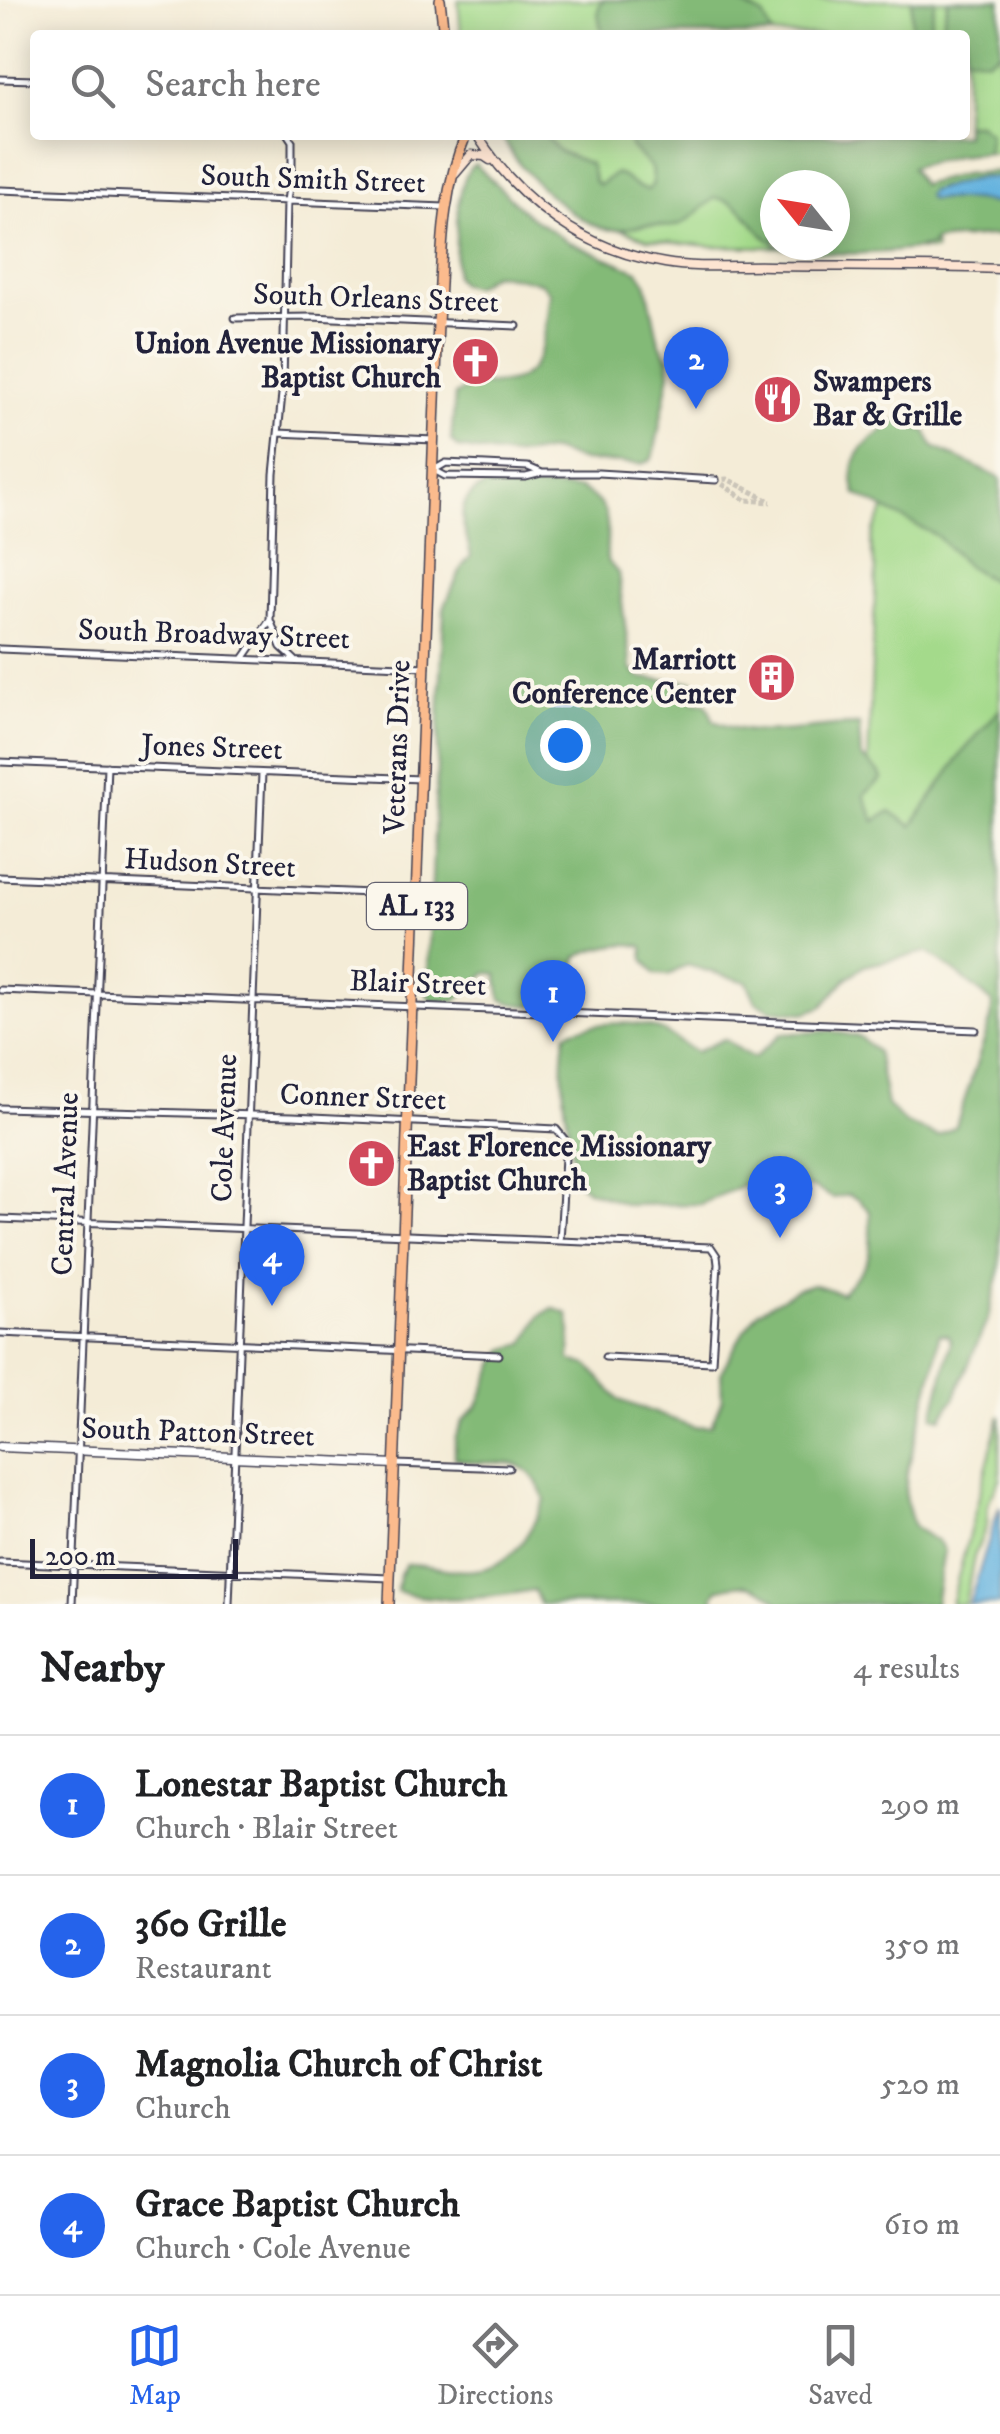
<!DOCTYPE html>
<meta charset="utf-8">
<style>
:root{--surface:#fff;--page:#f2f2f2;--text:#202124;--muted:#757577;--line:#e0e0e0;--accent:#2563eb}
body{margin:0;font-family:"IM FELL DW Pica",serif;background:var(--page);color:var(--text)}
.compass{position:absolute;left:760px;top:170px;width:90px;height:90px;border-radius:50%;background:var(--surface);box-shadow:0 5px 25px #0003;rotate:300deg}
.scale{position:absolute;left:30px;bottom:25px;width:208px;box-sizing:border-box;padding-left:10px;border:5px solid #22223b;border-top:0;font-size:28px;line-height:35px;white-space:nowrap;color:#22223b;-webkit-text-stroke:8px #fbf7ec;paint-order:stroke}
.you{position:absolute;left:565px;top:745px;width:35px;height:35px;margin:-25px;border:8px solid #fff;border-radius:50%;background:#1a73e8;box-shadow:0 0 0 15px #1a73e833}
.badge{display:grid;place-items:center;width:65px;height:65px;border-radius:50%;background:var(--accent);color:#fff;font-size:32px;font-weight:700}
.pin{position:absolute;translate:-50% -82px;filter:drop-shadow(0 2px 5px #0008)}
.pin::after{content:'';position:absolute;top:52px;width:35px;height:30px;background:inherit;clip-path:polygon(0 0,100% 0,50% 100%)}
.list{margin:0;padding:0;list-style:none}
h2{display:flex;justify-content:space-between;align-items:center;height:130px;margin:0;padding:0 40px;font-size:42px}
h2 small{font-size:32px;font-weight:400;color:var(--muted)}
.list li{display:grid;grid-template-columns:65px 1fr auto;gap:30px;align-items:center;box-sizing:border-box;height:140px;padding:0 40px;border-top:2px solid var(--line)}
.list b{display:block;font-size:38px;white-space:nowrap}
.list p{margin:0;font-size:32px;white-space:nowrap;color:var(--muted)}
.list em{font-size:32px;font-style:normal;color:var(--muted)}
.icon{flex:none;width:55px;height:55px;fill:none;stroke:currentColor;stroke-width:2;stroke-linecap:round;stroke-linejoin:round}
.map{position:relative;flex:none;width:1000px;height:1604px;overflow:hidden}
.search{position:absolute;background:var(--surface);box-shadow:0 5px 25px #0003;left:30px;right:30px;top:30px;height:110px;display:flex;align-items:center;gap:25px;box-sizing:border-box;padding:0 35px;border-radius:10px;color:var(--muted);font-size:38px}
.sheet{height:690px;background:var(--surface)}
nav{display:flex;justify-content:space-around;align-items:center;box-sizing:border-box;height:140px;border-top:2px solid var(--line);background:var(--surface);font-size:28px;color:var(--muted)}
nav a{display:grid;justify-items:center;gap:5px}
nav .on{color:var(--accent)}
.map>svg:first-child{display:block}
</style>
<div class="map">
<svg width="1000" height="1604" viewBox="0 0 1000 1604">
<rect width="100%" height="100%" fill="#fbf7ec"/>
<filter id="ink" filterUnits="userSpaceOnUse"><feTurbulence type="fractalNoise" baseFrequency=".01" numOctaves="2"/><feDisplacementMap in="SourceGraphic" scale="20" xChannelSelector="R" yChannelSelector="G"/><feConvolveMatrix kernelMatrix="1 2 1 2 8 2 1 2 1" color-interpolation-filters="sRGB"/></filter>
<filter id="wash" filterUnits="userSpaceOnUse"><feTurbulence type="fractalNoise" baseFrequency=".0048" numOctaves="4" result="noise"/><feDisplacementMap in="SourceGraphic" scale="40" xChannelSelector="R" yChannelSelector="G"/><feGaussianBlur stdDeviation="2.25" result="paint"/><feColorMatrix in="noise" values="0 0 0 0 0 0 0 0 0 0 0 0 0 0 0 0 0 1.4 0 .05"/><feComposite in="paint" operator="in"/></filter>
<g filter="url(#wash)">
<rect width="100%" height="100%" fill="#f4ecd7"/>
<path fill="#a4da8b" stroke="#637e63" stroke-width="2.5" fill-rule="evenodd" d="M458 0H1000V153L955 155 911 166 931 224 935 250 708 246 647 239 615 227 502 135H965V35H461ZM775 185H835V245H775Z
M885 509 938 536 966 565 1000 585V731L916 835 832 821 867 786 876 570C868 540 869 538 885 509Z
M1000 1415V1479L988 1503 987 1525 974 1557 965 1604H951Z"/>
<path fill="#83ba77" stroke="#526e59" stroke-width="2.5" d="M603 0H732L763 15 772 35H603C600 24 594 9 603 0Z
M912 0H935L928 35H911Z
M948 0H1000V51L988 60 965 56V35H940Z
M965 124H979L990 133 987 153 955 156 911 167 921 185 963 174 1000 171V177L979 178 930 191V199L976 200 1000 204V235L934 241 931 246C886 255 821 257 777 245H835V185H775V244C750 230 747 201 715 198 703 206 692 220 678 225 668 229 658 224 648 225 632 226 618 233 602 228 568 217 515 168 502 135H544L559 151 590 164 595 182 599 185 616 173C630 178 628 186 648 190L653 184 651 168 631 147 627 135H965Z
M475 164 528 215 569 242 638 271 646 282 659 342 669 359 670 373 654 454 650 461 641 464 583 461 552 451 510 456 458 448 451 441 455 395C477 380 486 387 509 382 547 375 545 324 550 293L542 283C535 281 498 273 494 274 486 277 481 283 473 287L461 284 455 277C456 252 454 175 475 164Z
M896 421 926 431 934 447 1000 478V586L966 565 937 536 856 494C844 454 867 443 896 421Z
M487 485 580 489C617 508 605 527 607 560L618 573 631 669 640 678 693 682 692 702 706 703 714 721C760 743 810 724 859 725L861 757 879 772 882 779 864 795 875 821 890 811 912 826 962 753 1000 709V1268L988 1318 954 1399 941 1418 933 1416 951 1342 948 1335 939 1334 935 1364 907 1472 905 1497 914 1527 938 1542 944 1551 935 1604H781C761 1585 745 1580 718 1589L713 1597 717 1604H540L534 1590C490 1598 436 1604 397 1591L399 1576 406 1564C421 1563 432 1567 446 1569 503 1579 525 1547 545 1499 523 1443 496 1473 455 1458V1439L463 1421 478 1406 495 1364 504 1350 525 1343 540 1316 553 1308 568 1314 571 1332 570 1360 588 1365 619 1400 694 1427 711 1426 722 1399 721 1372 744 1331 759 1311 797 1289 813 1284 841 1293C875 1258 870 1259 870 1212L858 1199 848 1195 833 1198 814 1188 778 1182 747 1183 701 1204 627 1205 587 1190 575 1180C571 1131 556 1082 566 1033 591 1022 636 1019 662 1031 674 1037 684 1046 696 1052L724 1039C736 1045 741 1053 754 1058L781 1034 830 1031 860 1037 877 1052 887 1105 905 1123 938 1136 956 1126 991 1019 992 1002C971 985 949 965 926 952L864 966 847 978 822 1007 804 1013 772 1010 756 1002 747 982 687 965 669 975 655 974 644 959 643 947C627 940 592 948 577 957 575 969 574 988 565 996 551 1008 517 1008 501 999L497 974 487 973 455 1002 432 1001 427 994 444 608 462 567 471 556C465 524 449 502 487 485Z"/>
<path fill="#65b3df" stroke="#446a8d" stroke-width="2.5" d="M1000 177V204L976 200 929 199 927 195 930 191 979 178Z
M1000 1506V1604H969L998 1511Z"/>
</g>
<g filter="url(#ink)">
<g fill="none" stroke-linecap="round" stroke-linejoin="round">
<path stroke="#cac4b8" stroke-width="5" stroke-dasharray="5 2.5" stroke-linecap="butt" d="M716 480 746 500 771 502
M716 480 727 479 768 500"/>
<defs>
<path id="minor" d="M0 79 35 80
M0 190 445 207
M235 318 311 317 517 326
M278 433 434 440
M434 470 445 476 526 477 542 473H598L716 480
M434 470 446 463 528 467 542 473
M270 620 281 647 295 660
M0 649 426 667
M243 659 270 620 274 474 283 384 287 201 292 166V141L288 135
M0 762 421 779
M0 877 417 895
M0 990 976 1030
M0 1108 293 1116 556 1129 566 1141 560 1241
M0 1219 711 1247 717 1256 718 1264 712 1362 605 1357
M0 1333 499 1355
M395 1464 509 1468
M0 1562 390 1578
M72 1604 107 766
M229 1604 262 773"/>
<path id="tertiary" d="M0 1447 395 1464"/>
<path id="secondary" d="M477 135C520 203 584 250 665 263 700 269 737 265 772 266 848 267 924 266 1000 269
M455 174 471 155 484 156 490 160"/>
<path id="primary" d="M440 0 444 35
M389 1604 438 323C442 258 440 195 466 135"/>
</defs>
<use href="#minor" stroke="#424052" stroke-width="9"/>
<use href="#tertiary" stroke="#424052" stroke-width="11"/>
<use href="#secondary" stroke="#424052" stroke-width="11"/>
<use href="#primary" stroke="#424052" stroke-width="12"/>
<use href="#minor" stroke="#fff" stroke-width="5"/>
<use href="#tertiary" stroke="#fff" stroke-width="8"/>
<use href="#secondary" stroke="#fde4d1" stroke-width="8"/>
<use href="#primary" stroke="#fbbb8d" stroke-width="9"/>
</g>
</g>
<defs>
<symbol id="church-disc" viewBox="-11 -11 22 22"><circle r="9.5" fill="#d1495b" stroke="#fbf7ec"/><path d="M-1.2-6h2.4v3.5h3.3v2.4h-3.3V6h-2.4V-.1h-3.3v-2.4h3.3Z" fill="#fff"/></symbol>
<symbol id="restaurant-disc" viewBox="-11 -11 22 22"><circle r="9.5" fill="#d1495b" stroke="#fbf7ec"/><path d="M-5-6h1v4h1v-4h1v4h1v-4h1v5L-1.5 .5V6h-2V.5L-5-1ZM5-6V6H3V1.5H1.5Q1.5-4 5-6Z" fill="#fff"/></symbol>
<symbol id="building-disc" viewBox="-11 -11 22 22"><circle r="9.5" fill="#d1495b" stroke="#fbf7ec"/><path d="M-4-6H4V6H1V3H-1V6H-4ZM-2.5-4.3h1.7v1.8h-1.7ZM.8-4.3h1.7v1.8H.8ZM-2.5-1h1.7V.8h-1.7ZM.8-1h1.7V.8H.8Z" fill="#fff"/></symbol>
</defs>
<g fill-rule="evenodd">
<use href="#church-disc" x="448" y="334" width="55" height="55"/>
<use href="#restaurant-disc" x="750" y="372" width="55" height="55"/>
<use href="#building-disc" x="744" y="650" width="55" height="55"/>
<use href="#church-disc" x="344" y="1136" width="55" height="55"/>
</g>
<g text-anchor="middle" dominant-baseline="central" stroke-width="8" stroke-linejoin="round" paint-order="stroke">
<rect fill="#fbf7ec" stroke="#636270" stroke-width="2.5" x="367" y="883" width="100" height="46" rx="8"/>
<g font-size="28" font-weight="bold" fill="#22223b">
<text x="417" y="906">AL 133</text>
</g>
<g font-size="30" fill="#22223b" stroke="#fbf7ec">
<text transform="translate(313 180) rotate(2)">South Smith Street</text>
<text transform="translate(376 299) rotate(2)">South Orleans Street</text>
<text transform="translate(214 635) rotate(2)">South Broadway Street</text>
<text transform="translate(398 747) rotate(-88)">Veterans Drive</text>
<text transform="translate(212 748) rotate(2)">Jones Street</text>
<text transform="translate(210 864) rotate(3)">Hudson Street</text>
<text transform="translate(418 984) rotate(2)">Blair Street</text>
<text transform="translate(363 1098) rotate(2)">Conner Street</text>
<text transform="translate(225 1128) rotate(-88)">Cole Avenue</text>
<text transform="translate(66 1184) rotate(-88)">Central Avenue</text>
<text transform="translate(198 1433) rotate(2)">South Patton Street</text>
</g>
<g font-size="30" font-weight="bold" fill="#22223b" stroke="#fbf7ec" text-anchor="end">
<text x="441" y="344">Union Avenue Missionary<tspan x="441" dy="34">Baptist Church</tspan></text>
<text x="813" y="382" text-anchor="start">Swampers<tspan x="813" dy="34">Bar &amp; Grille</tspan></text>
<text x="736" y="660">Marriott<tspan x="736" dy="34">Conference Center</tspan></text>
<text x="407" y="1147" text-anchor="start">East Florence Missionary<tspan x="407" dy="34">Baptist Church</tspan></text>
</g>
</g>
</svg>
<svg class="compass" viewBox="-18 -18 36 36"><path d="M0-13l5 13h-10z" fill="#e53935"/><path d="M0 13l5-13h-10z" fill="#757577"/></svg>
<div class="scale">200 m</div>
<div class="you"></div>
<div class="pin badge" style="left:553px;top:1042px">1</div>
<div class="pin badge" style="left:696px;top:409px">2</div>
<div class="pin badge" style="left:780px;top:1238px">3</div>
<div class="pin badge" style="left:272px;top:1306px">4</div>
<div class="search"><svg class="icon" aria-label="search" viewBox="0 0 24 24"><circle cx="10" cy="10" r="6"/><path d="M15 15l6 6"/></svg>Search here</div>
</div>
<section class="sheet">
<h2>Nearby<small>4 results</small></h2>
<ul class="list">
<li><span class="badge">1</span><div><b>Lonestar Baptist Church</b><p>Church · Blair Street</p></div><em>290 m</em></li>
<li><span class="badge">2</span><div><b>360 Grille</b><p>Restaurant</p></div><em>350 m</em></li>
<li><span class="badge">3</span><div><b>Magnolia Church of Christ</b><p>Church</p></div><em>520 m</em></li>
<li><span class="badge">4</span><div><b>Grace Baptist Church</b><p>Church · Cole Avenue</p></div><em>610 m</em></li>
</ul>
</section>
<nav>
<a class="on"><svg class="icon" aria-label="map" viewBox="0 0 24 24"><path d="M3 6l6-2 6 2 6-2v14l-6 2-6-2-6 2zM9 4v14M15 6v14"/></svg>Map</a>
<a><svg class="icon" aria-label="directions" viewBox="0 0 24 24"><path d="M12 3l9 9-9 9-9-9zM9 14v-3h6M13 9l2 2-2 2"/></svg>Directions</a>
<a><svg class="icon" aria-label="saved" viewBox="0 0 24 24"><path d="M7 4h10v16l-5-4-5 4z"/></svg>Saved</a>
</nav>
